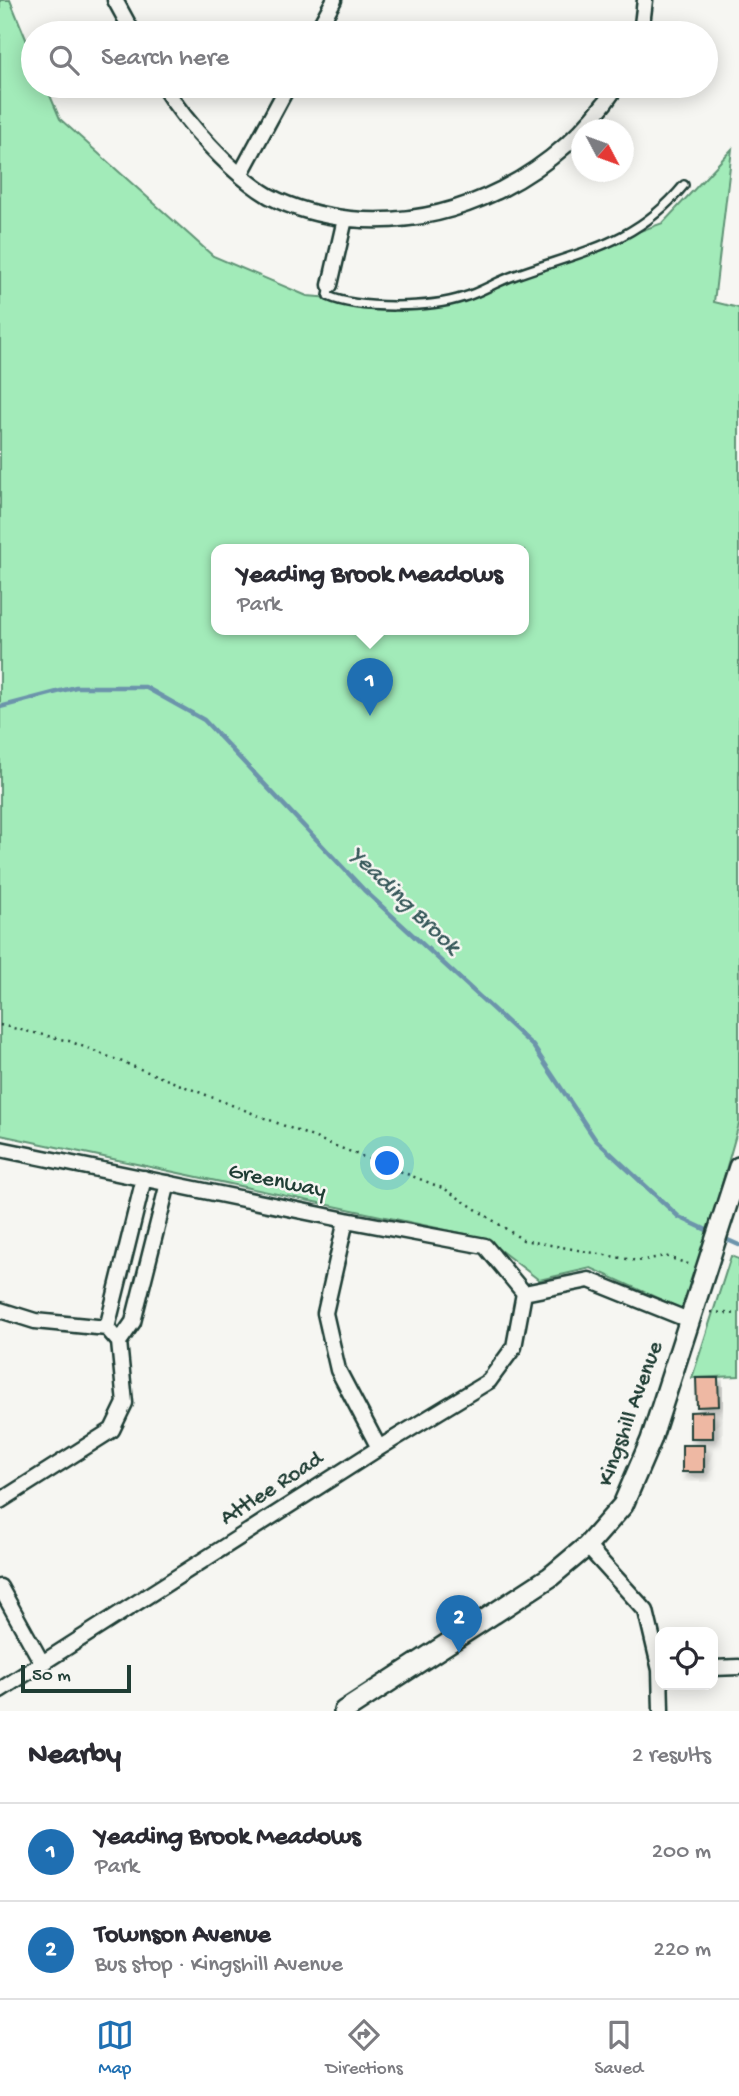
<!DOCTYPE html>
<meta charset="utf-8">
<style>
:root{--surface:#fff;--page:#f7f7f7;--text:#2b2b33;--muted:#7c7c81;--line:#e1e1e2;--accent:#1f6fb2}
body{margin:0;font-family:"Gochi Hand",sans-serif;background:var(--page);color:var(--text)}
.controls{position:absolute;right:21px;bottom:21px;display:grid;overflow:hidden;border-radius:14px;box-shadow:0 4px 18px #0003}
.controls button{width:63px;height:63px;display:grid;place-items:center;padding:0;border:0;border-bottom:2px solid var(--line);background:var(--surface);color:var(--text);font:35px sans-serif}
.compass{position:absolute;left:571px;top:119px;width:63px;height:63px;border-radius:50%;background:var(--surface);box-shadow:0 4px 18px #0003;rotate:131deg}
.scale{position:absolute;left:21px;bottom:18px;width:110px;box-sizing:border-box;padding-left:7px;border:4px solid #1f3d34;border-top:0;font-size:19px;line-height:24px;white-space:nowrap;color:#1f3d34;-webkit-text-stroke:5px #f6f6f2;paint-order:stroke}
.you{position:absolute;left:388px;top:1164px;width:24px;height:24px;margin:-18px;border:5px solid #fff;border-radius:50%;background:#1a73e8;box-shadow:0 0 0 10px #1a73e833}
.badge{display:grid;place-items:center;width:46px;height:46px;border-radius:50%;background:var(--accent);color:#fff;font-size:23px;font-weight:700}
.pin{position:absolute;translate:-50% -58px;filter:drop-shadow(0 2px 4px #0008)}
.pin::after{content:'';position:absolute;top:37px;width:24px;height:21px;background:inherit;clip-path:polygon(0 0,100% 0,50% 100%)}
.popup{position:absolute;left:211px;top:544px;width:318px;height:91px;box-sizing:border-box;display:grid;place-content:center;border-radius:14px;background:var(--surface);filter:drop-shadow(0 2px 5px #0005);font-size:23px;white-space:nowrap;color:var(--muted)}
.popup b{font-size:26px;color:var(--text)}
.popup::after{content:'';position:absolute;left:50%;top:100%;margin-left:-14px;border:14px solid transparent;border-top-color:var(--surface)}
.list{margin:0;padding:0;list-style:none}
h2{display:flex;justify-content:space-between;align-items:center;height:91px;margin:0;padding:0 28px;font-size:30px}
h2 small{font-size:23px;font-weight:400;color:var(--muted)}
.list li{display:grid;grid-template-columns:46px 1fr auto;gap:21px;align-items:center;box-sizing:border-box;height:98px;padding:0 28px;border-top:2px solid var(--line)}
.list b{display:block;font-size:26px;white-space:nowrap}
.list p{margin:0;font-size:23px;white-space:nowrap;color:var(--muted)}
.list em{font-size:23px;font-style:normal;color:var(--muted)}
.icon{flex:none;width:38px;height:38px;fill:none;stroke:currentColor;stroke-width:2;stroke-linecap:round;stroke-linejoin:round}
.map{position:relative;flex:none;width:739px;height:1711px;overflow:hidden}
.search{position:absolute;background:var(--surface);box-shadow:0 4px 18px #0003;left:21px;right:21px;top:21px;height:77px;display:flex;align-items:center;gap:18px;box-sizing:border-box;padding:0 24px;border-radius:38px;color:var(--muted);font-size:26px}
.sheet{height:287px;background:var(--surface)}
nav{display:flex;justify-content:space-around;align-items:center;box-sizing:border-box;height:98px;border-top:2px solid var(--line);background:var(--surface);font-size:19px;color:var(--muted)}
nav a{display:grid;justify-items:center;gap:4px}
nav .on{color:var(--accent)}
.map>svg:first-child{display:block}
</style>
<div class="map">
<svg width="739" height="1711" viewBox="0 0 739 1711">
<defs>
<filter id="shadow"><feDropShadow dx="5" dy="5" stdDeviation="3.5" flood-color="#0004"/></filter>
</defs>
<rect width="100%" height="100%" fill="#f6f6f2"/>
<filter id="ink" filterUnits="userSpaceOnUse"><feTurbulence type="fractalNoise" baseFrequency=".0143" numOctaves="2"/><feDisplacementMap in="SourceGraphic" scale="14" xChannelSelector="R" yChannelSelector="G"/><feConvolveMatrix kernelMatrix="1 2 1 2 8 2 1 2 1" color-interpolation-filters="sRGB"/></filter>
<g filter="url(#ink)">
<path fill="#a2ebb9" stroke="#609476" stroke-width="2" fill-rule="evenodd" d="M0 0H10L33 56V86H46L60 119 213 256 307 296 428 306 663 223 732 149 714 302 739 308V1124L686 1311 591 1268 539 1280 484 1238 0 1135ZM216 550H524V630H216Z
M731 1256 739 1259V1376L692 1378Z"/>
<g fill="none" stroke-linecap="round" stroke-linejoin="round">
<path stroke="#6c94ab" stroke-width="4.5" d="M0 707 76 687H145L204 720 364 890 533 1046 595 1139 679 1217 713 1233
M721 1237 739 1245"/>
</g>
<path fill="#eeb8a3" stroke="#1f3d34" stroke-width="2" filter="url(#shadow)" d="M696 1378H718L719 1406 697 1407Z
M713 1411V1438H690V1412Z
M682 1445H704V1472H682Z"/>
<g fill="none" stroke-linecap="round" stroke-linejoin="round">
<defs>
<path id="lane" d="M330 285 328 296C359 310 431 308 464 297 481 292 496 282 513 276 581 251 635 245 684 185"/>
<path id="street" d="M115 0 133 33
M316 33 334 0
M641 33 645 0
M163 86C186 123 232 174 269 196 294 209 323 216 350 219 457 229 558 174 617 86
M240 175 288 86
M330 285 345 219
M0 1149 346 1220 485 1246 524 1293
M346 1220 325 1313 338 1370 379 1448
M524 1293 589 1280 691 1321
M0 1310 35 1321 107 1328
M107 1328 144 1178
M119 1342 133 1322 168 1183
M0 1501 112 1430 125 1403 119 1342 107 1328
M587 1546 646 1611 660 1670 661 1711
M0 1587 42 1663
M713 1668 739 1667
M0 1690 379 1448 489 1381 514 1347 524 1293"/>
<path id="secondary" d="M344 1711 550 1577 587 1546 623 1505 651 1440 739 1167"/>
</defs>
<use href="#lane" stroke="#1f3d34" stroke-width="12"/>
<use href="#street" stroke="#1f3d34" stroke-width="19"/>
<use href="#secondary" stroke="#1f3d34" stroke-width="24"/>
<path stroke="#1f3d34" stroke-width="2.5" stroke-dasharray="2 5" stroke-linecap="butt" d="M0 1025 69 1041 445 1189 523 1240 638 1261 665 1256 691 1265
M711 1312 739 1314"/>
<use href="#lane" stroke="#f6f6f2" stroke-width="7"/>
<use href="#street" stroke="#f6f6f2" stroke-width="14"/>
<use href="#secondary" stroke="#f6f6f2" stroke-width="19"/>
</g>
</g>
<g text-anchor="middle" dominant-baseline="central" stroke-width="5" stroke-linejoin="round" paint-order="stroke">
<g font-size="23" fill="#1f3d34" stroke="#f6f6f2">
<text transform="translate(277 1182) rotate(12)">Greenway</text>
<text transform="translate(631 1414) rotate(-70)">Kingshill Avenue</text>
<text transform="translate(272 1489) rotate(-33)">Attlee Road</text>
</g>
<g font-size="24" font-style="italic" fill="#395a5c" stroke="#f6f6f2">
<text transform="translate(404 901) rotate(44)">Yeading Brook</text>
</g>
</g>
</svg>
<div class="controls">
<button><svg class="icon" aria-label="locate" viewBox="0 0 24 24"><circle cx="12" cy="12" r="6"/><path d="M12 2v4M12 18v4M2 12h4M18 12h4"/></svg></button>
</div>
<svg class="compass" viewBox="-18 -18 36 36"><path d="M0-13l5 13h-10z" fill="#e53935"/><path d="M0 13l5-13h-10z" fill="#7c7c81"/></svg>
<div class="scale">50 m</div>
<div class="you"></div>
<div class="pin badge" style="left:370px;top:716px">1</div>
<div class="popup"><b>Yeading Brook Meadows</b>Park</div>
<div class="pin badge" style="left:459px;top:1653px">2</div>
<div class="search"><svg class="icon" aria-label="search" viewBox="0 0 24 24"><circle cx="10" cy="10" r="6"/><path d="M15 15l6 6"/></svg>Search here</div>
</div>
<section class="sheet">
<h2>Nearby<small>2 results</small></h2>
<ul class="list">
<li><span class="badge">1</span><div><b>Yeading Brook Meadows</b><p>Park</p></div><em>200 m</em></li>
<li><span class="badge">2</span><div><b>Townson Avenue</b><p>Bus stop · Kingshill Avenue</p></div><em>220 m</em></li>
</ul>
</section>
<nav>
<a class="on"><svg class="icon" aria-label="map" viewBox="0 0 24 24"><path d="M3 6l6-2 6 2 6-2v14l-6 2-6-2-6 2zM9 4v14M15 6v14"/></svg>Map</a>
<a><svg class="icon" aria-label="directions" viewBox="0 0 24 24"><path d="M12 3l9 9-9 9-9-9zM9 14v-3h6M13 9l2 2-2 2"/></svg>Directions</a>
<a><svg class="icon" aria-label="saved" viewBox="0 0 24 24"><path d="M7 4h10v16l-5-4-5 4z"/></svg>Saved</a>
</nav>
